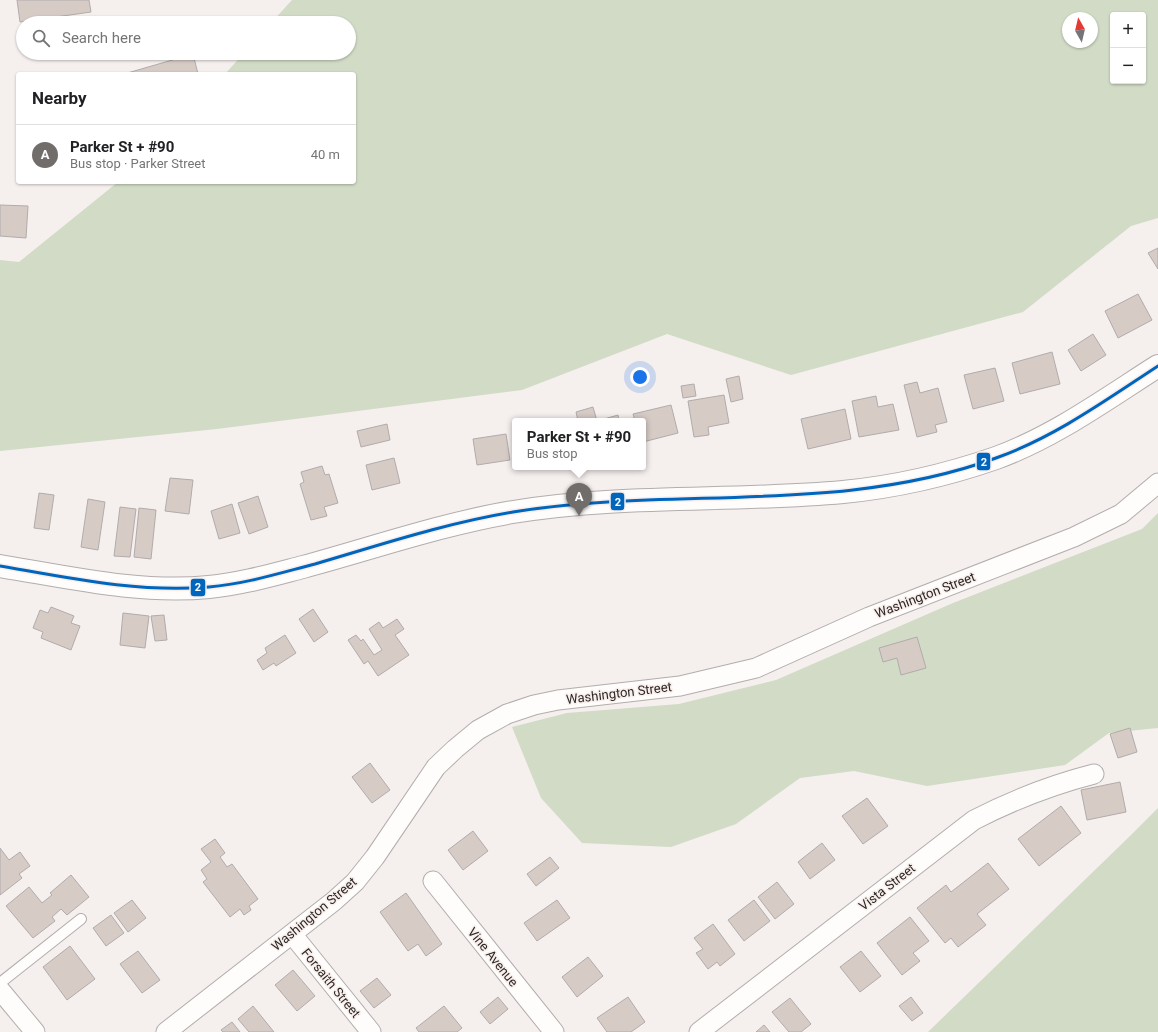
<!DOCTYPE html>
<meta charset="utf-8">
<style>
:root{--surface:#fff;--page:#f2f2f2;--text:#202124;--muted:#757577;--line:#e0e0e0;--accent:#716d6b}
body{margin:0;font-family:Roboto,sans-serif;background:var(--page);color:var(--text)}
.controls{position:absolute;right:12px;top:12px;display:grid;overflow:hidden;border-radius:4px;box-shadow:0 1px 3px #0004}
.controls button{width:36px;height:36px;display:grid;place-items:center;padding:0;border:0;border-bottom:1px solid var(--line);background:var(--surface);color:var(--text);font:20px sans-serif}
.compass{position:absolute;left:1062px;top:12px;width:36px;height:36px;border-radius:50%;background:var(--surface);box-shadow:0 1px 3px #0004;rotate:352deg}
.you{position:absolute;left:640px;top:377px;width:14px;height:14px;margin:-10px;border:3px solid #fff;border-radius:50%;background:#1a73e8;box-shadow:0 0 0 6px #1a73e833}
.badge{display:grid;place-items:center;width:26px;height:26px;border-radius:50%;background:var(--accent);color:#fff;font-size:13px;font-weight:700}
.pin{position:absolute;translate:-50% -33px;filter:drop-shadow(0 1px 2px #0008)}
.pin::after{content:'';position:absolute;top:21px;width:14px;height:12px;background:inherit;clip-path:polygon(0 0,100% 0,50% 100%)}
.popup{position:absolute;left:512px;top:418px;width:134px;height:52px;box-sizing:border-box;display:grid;place-content:center;border-radius:4px;background:var(--surface);filter:drop-shadow(0 1px 3px #0005);font-size:13px;white-space:nowrap;color:var(--muted)}
.popup b{font-size:15px;color:var(--text)}
.popup::after{content:'';position:absolute;left:50%;top:100%;margin-left:-8px;border:8px solid transparent;border-top-color:var(--surface)}
.list{margin:0;padding:0;list-style:none}
h2{display:flex;justify-content:space-between;align-items:center;height:52px;margin:0;padding:0 16px;font-size:17px}
h2 small{font-size:13px;font-weight:400;color:var(--muted)}
.list li{display:grid;grid-template-columns:26px 1fr auto;gap:12px;align-items:center;box-sizing:border-box;height:60px;padding:0 16px;border-top:1px solid var(--line)}
.list b{display:block;font-size:15px;white-space:nowrap}
.list p{margin:0;font-size:13px;white-space:nowrap;color:var(--muted)}
.list em{font-size:13px;font-style:normal;color:var(--muted)}
.icon{flex:none;width:22px;height:22px;fill:none;stroke:currentColor;stroke-width:2;stroke-linecap:round;stroke-linejoin:round}
.map{position:relative;flex:none;width:1158px;height:1032px;overflow:hidden}
.search{position:absolute;background:var(--surface);box-shadow:0 1px 3px #0004;left:16px;top:16px;width:340px;height:44px;display:flex;align-items:center;gap:10px;box-sizing:border-box;padding:0 14px;border-radius:22px;color:var(--muted);font-size:15px}
.panel{position:absolute;background:var(--surface);box-shadow:0 1px 3px #0004;left:16px;top:72px;width:340px;height:112px;border-radius:4px}
.map>svg:first-child{display:block}
</style>
<div class="map">
<svg width="1158" height="1032" viewBox="0 0 1158 1032">
<rect width="100%" height="100%" fill="#f5efee"/>
<path fill="#d1dbc5" fill-rule="evenodd" d="M292 0H1158V218L1131 226 1023 312 791 375 667 334 522 390 217 429 0 451V260L19 262 118 182H354V74H225L244 53H349V23H271ZM1113 15H1143V81H1113ZM1068 18H1092V42H1068Z
M1158 513V728L1109 733 1065 765 927 786 854 771 800 778 736 824 671 847 582 843 541 798 512 727 567 713 679 704 776 680 953 603 1142 529Z
M1158 808V1032H928L1130 836Z"/>
<path fill="#d7cbc6" stroke="#b0acab" d="M17 0H89L91 12 20 22Z
M193 54 198 74H124Z
M0 205 28 206 26 238 0 236Z
M1158 248V269L1148 253Z
M1138 294 1152 320 1118 338 1105 311Z
M1093 334 1106 355 1081 371 1068 350Z
M1052 352 1060 384 1020 394 1012 363Z
M995 368 1004 401 973 409 964 375Z
M739 376 743 399 731 402 726 379Z
M917 382 920 393 938 388 947 422 935 425 937 432 917 437 904 385Z
M694 384 696 396 683 398 681 386Z
M724 395 729 423 708 427 709 435 694 437 688 401Z
M876 396 878 407 893 404 899 430 859 437 852 401Z
M671 405 678 433 643 442V421H635L633 414Z
M593 407 597 421 618 415 619 421H578L576 412Z
M845 409 851 439 808 449 801 419Z
M387 424 390 440 361 447 357 431Z
M506 434 510 460 477 465 473 439Z
M394 458 400 483 372 490 366 465Z
M322 466 325 475 329 474 338 503 324 507 327 516 311 520 300 484 304 482 301 472Z
M170 478 193 480 189 514 165 511Z
M39 493 54 495 49 530 34 528Z
M258 496 268 527 249 534 238 503Z
M88 499 105 502 98 550 81 547Z
M232 504 240 533 219 539 211 511Z
M120 507 136 509 130 557 114 556Z
M139 508 156 510 151 559 134 557Z
M51 607 74 616 71 623 80 626 71 650 41 638 43 632 33 628 40 610 48 613Z
M313 609 328 632 314 642 299 619Z
M123 613 149 616 145 648 120 645Z
M164 615 167 640 155 641 151 616Z
M397 619 404 629 395 635 409 655 378 676 368 661 364 664 348 640 356 635 361 641 363 639 374 655 382 650 369 629 379 622 383 628Z
M285 635 296 653 276 666 274 663 263 670 257 660 267 653 265 648Z
M917 637 926 668 901 675 897 658 883 662 879 648Z
M1130 728 1137 752 1118 758 1110 734Z
M370 763 390 790 372 803 352 777Z
M1120 782 1126 812 1087 820 1081 790Z
M867 798 888 826 863 844 842 816Z
M1061 806 1081 833 1039 866 1018 839Z
M473 831 488 851 463 870 448 850Z
M215 839 225 853 220 857 227 867 232 864 258 899 249 906 251 910 244 915 240 909 230 917 203 882 207 879 201 870 211 862 201 849Z
M822 843 835 860 810 879 798 862Z
M0 848 9 860 20 852 30 866 19 874 22 878 0 895Z
M550 857 559 868 536 886 527 874Z
M988 863 1009 889 977 914 986 925 958 947 951 938 945 943 917 908 946 885 951 892Z
M71 875 89 897 67 915 61 909 52 917 55 921 33 938 6 906 29 887 42 903 52 895 50 893Z
M777 882 794 904 775 919 758 897Z
M406 893 442 944 426 956 418 944 408 951 380 912Z
M132 900 146 918 128 932 114 913Z
M557 900 570 918 537 941 524 923Z
M754 900 770 921 744 941 728 920Z
M111 915 124 933 106 946 93 928Z
M910 917 929 941 913 953 920 961 902 975 877 943Z
M713 924 735 954 720 966 717 962 708 969 696 953 703 949 694 938Z
M70 946 95 979 67 1000 43 967Z
M138 951 160 980 142 993 120 964Z
M861 951 881 976 860 992 840 967Z
M588 957 603 976 577 997 562 977Z
M293 970 315 996 297 1011 275 985Z
M377 978 391 995 374 1008 360 991Z
M498 997 508 1009 490 1024 480 1012Z
M628 997 645 1022 631 1032H607L597 1018Z
M911 997 923 1013 912 1021 899 1006Z
M790 998 811 1024 801 1032H789L772 1012Z
M253 1006 274 1032H249L238 1019Z
M444 1006 462 1028 457 1032H419L416 1028Z
M232 1022 240 1032H223L221 1030Z
M764 1025 770 1032H756Z"/>
<g fill="none" stroke-linecap="round" stroke-linejoin="round">
<defs>
<path id="lane" d="M0 983 81 919"/>
<path id="street" d="M433 881 554 1032
M292 934 371 1032
M0 990 35 1032
M166 1032 334 901 355 882 375 857 436 767 455 749 478 730 507 714 534 705 558 700 680 686 756 668 869 617 1074 537 1121 514 1158 483
M699 1032 974 820C1013 800 1051 785 1094 774"/>
<path id="secondary" d="M0 566C68 577 140 594 209 587 241 584 272 575 303 567 373 548 442 524 513 512 622 494 734 502 843 492 895 487 947 475 996 458 1054 437 1106 399 1158 366"/>
</defs>
<use href="#lane" stroke="#b2aead" stroke-width="12"/>
<use href="#street" stroke="#b2aead" stroke-width="21"/>
<use href="#secondary" stroke="#b2aead" stroke-width="24"/>
<use href="#lane" stroke="#fefdfc" stroke-width="10"/>
<use href="#street" stroke="#fefdfc" stroke-width="19"/>
<use href="#secondary" stroke="#fefdfc" stroke-width="22"/>
<defs>
<path id="bus-1" d="M0 566C69 578 139 593 209 587 245 584 280 573 315 564 380 545 446 523 513 512 674 486 840 515 996 458 1055 437 1106 400 1158 366"/>
</defs>
<use href="#bus-1" stroke="#f8eeeb" stroke-width="6"/>
<use href="#bus-1" stroke="#0065bd" stroke-width="3"/>
</g>
<g text-anchor="middle" dominant-baseline="central" stroke-width="3" stroke-linejoin="round" paint-order="stroke">
<g font-size="13" fill="#2a2725" stroke="#f8eeeb">
<text transform="translate(925 595) rotate(-21)">Washington Street</text>
<text transform="translate(619 693) rotate(-7)">Washington Street</text>
<text transform="translate(887 887) rotate(-38)">Vista Street</text>
<text transform="translate(314 914) rotate(-40)">Washington Street</text>
<text transform="translate(493 957) rotate(51)">Vine Avenue</text>
<text transform="translate(331 983) rotate(51)">Forsaith Street</text>
</g>
</g>
<g stroke="#f8eeeb" stroke-width="1.5">
<rect x="976" y="452" width="15" height="19" rx="4" fill="#0065bd"/>
<rect x="610" y="492" width="15" height="19" rx="4" fill="#0065bd"/>
<rect x="190" y="578" width="16" height="19" rx="4" fill="#0065bd"/>
</g>
<g font-size="11" text-anchor="middle" font-weight="bold" fill="#fff">
<text x="984" y="466">2</text>
<text x="618" y="506">2</text>
<text x="198" y="591">2</text>
</g>
</svg>
<div class="controls">
<button>+</button>
<button>−</button>
</div>
<svg class="compass" viewBox="-18 -18 36 36"><path d="M0-13l5 13h-10z" fill="#e53935"/><path d="M0 13l5-13h-10z" fill="#757577"/></svg>
<div class="you"></div>
<div class="pin badge" style="left:579px;top:516px">A</div>
<div class="popup"><b>Parker St + #90</b>Bus stop</div>
<div class="search"><svg class="icon" aria-label="search" viewBox="0 0 24 24"><circle cx="10" cy="10" r="6"/><path d="M15 15l6 6"/></svg>Search here</div>
<section class="panel">
<h2>Nearby<small></small></h2>
<ul class="list">
<li><span class="badge">A</span><div><b>Parker St + #90</b><p>Bus stop · Parker Street</p></div><em>40 m</em></li>
</ul>
</section>
</div>
